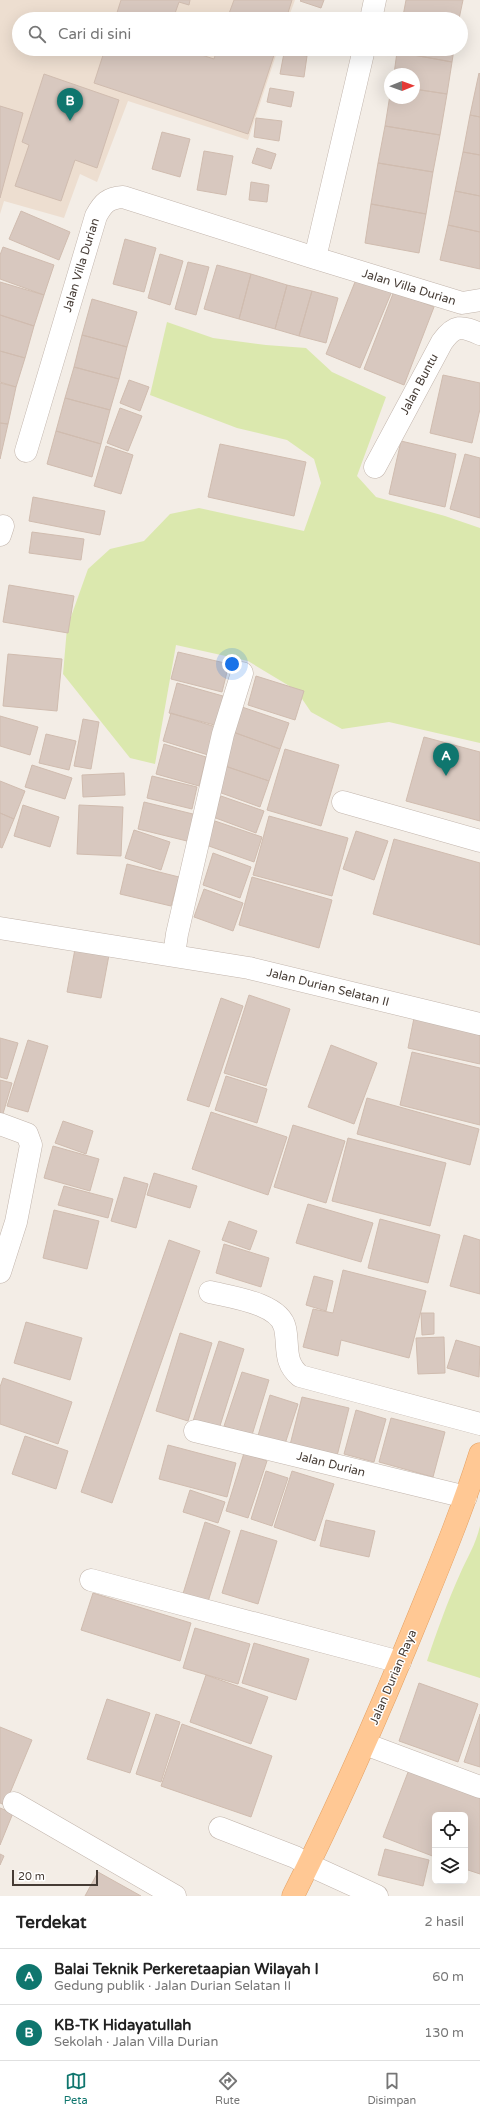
<!DOCTYPE html>
<html lang="id">
<meta charset="utf-8">
<style>
:root{--surface:#fff;--page:#f6f6f6;--text:#222;--muted:#767676;--line:#e0e0e0;--accent:#0f766e}
body{margin:0;font-family:"Varela Round",sans-serif;background:var(--page);color:var(--text)}
.controls{position:absolute;right:12px;bottom:12px;display:grid;overflow:hidden;border-radius:6px;box-shadow:0 4px 16px #0002}
.controls button{width:36px;height:36px;display:grid;place-items:center;padding:0;border:0;border-bottom:1px solid var(--line);background:var(--surface);color:var(--text);font:20px sans-serif}
.compass{position:absolute;left:384px;top:68px;width:36px;height:36px;border-radius:50%;background:var(--surface);box-shadow:0 4px 16px #0002;rotate:89deg}
.scale{position:absolute;left:12px;bottom:10px;width:86px;box-sizing:border-box;padding-left:4px;border:2px solid #463c35;border-top:0;font-size:11px;line-height:14px;white-space:nowrap;color:#463c35;-webkit-text-stroke:3px #fff;paint-order:stroke}
.you{position:absolute;left:232px;top:664px;width:14px;height:14px;margin:-10px;border:3px solid #fff;border-radius:50%;background:#1a73e8;box-shadow:0 0 0 6px #1a73e833}
.badge{display:grid;place-items:center;width:26px;height:26px;border-radius:50%;background:var(--accent);color:#fff;font-size:13px;font-weight:700}
.pin{position:absolute;translate:-50% -33px;filter:drop-shadow(0 1px 2px #0008)}
.pin::after{content:'';position:absolute;top:21px;width:14px;height:12px;background:inherit;clip-path:polygon(0 0,100% 0,50% 100%)}
.list{margin:0;padding:0;list-style:none}
h2{display:flex;justify-content:space-between;align-items:center;height:52px;margin:0;padding:0 16px;font-size:17px}
h2 small{font-size:13px;font-weight:400;color:var(--muted)}
.list li{display:grid;grid-template-columns:26px 1fr auto;gap:12px;align-items:center;box-sizing:border-box;height:56px;padding:0 16px;border-top:1px solid var(--line)}
.list b{display:block;font-size:15px;white-space:nowrap}
.list p{margin:0;font-size:13px;white-space:nowrap;color:var(--muted)}
.list em{font-size:13px;font-style:normal;color:var(--muted)}
.icon{flex:none;width:22px;height:22px;fill:none;stroke:currentColor;stroke-width:2;stroke-linecap:round;stroke-linejoin:round}
.map{position:relative;flex:none;width:480px;height:1896px;overflow:hidden}
.search{position:absolute;background:var(--surface);box-shadow:0 4px 16px #0002;left:12px;right:12px;top:12px;height:44px;display:flex;align-items:center;gap:10px;box-sizing:border-box;padding:0 14px;border-radius:22px;color:var(--muted);font-size:15px}
.sheet{height:164px;background:var(--surface)}
nav{display:flex;justify-content:space-around;align-items:center;box-sizing:border-box;height:56px;border-top:1px solid var(--line);background:var(--surface);font-size:11px;color:var(--muted)}
nav a{display:grid;justify-items:center;gap:2px}
nav .on{color:var(--accent)}
.map>svg:first-child{display:block}
</style>
<div class="map">
<svg width="480" height="1896" viewBox="0 0 480 1896">
<rect width="100%" height="100%" fill="#f3ede6"/>
<path fill="#edded0" d="M0 0H295L288 19H19V49H278L248 140 128 101 97 182 80 174 64 218 4 201 0 214Z"/>
<path fill="#dbe8ae" d="M167 322 213 338 266 345 306 348 332 372 386 397 357 476 376 497 445 516 480 528V743L389 722 342 729 311 712 296 690 248 661 176 645 155 764 130 758 63 674 67 628 88 569 110 549 144 541 170 514 199 508 304 531 321 483 314 459 287 440 237 428 150 395Z
M480 1526V1678L427 1661C437 1631 447 1603 460 1574 467 1558 476 1544 480 1526Z"/>
<path fill="#d8c8bf" stroke="#d0bcaf" d="M121 0H190L189 5 179 2 173 19H115Z
M234 0H292L286 19H227Z
M301 0H324L321 8 300 1Z
M406 0H463L459 19H419L403 16Z
M295 13 312 19H293Z
M403 16 419 19H403Z
M105 49H183L214 59 217 49H276L248 134 94 83Z
M398 49H454L452 62 397 52Z
M397 52 452 62 447 94 414 89V74H394Z
M284 53 307 56 304 77 280 74Z
M479 73 480 74V117L470 115Z
M44 74 119 100 97 168 75 160 61 201 15 186 29 145 22 142Z
M270 88 294 92 291 107 267 102Z
M414 89 447 94 440 135 385 126 390 95V98H414Z
M0 106 23 113 0 198Z
M470 115 480 117V155L463 152Z
M256 118 282 121 279 141 254 137Z
M385 126 440 135 433 172 378 163Z
M162 132 190 139 180 177 152 169Z
M257 148 276 154 271 169 252 163Z
M204 151 233 156 226 195 197 190Z
M463 152 480 155V196L455 191Z
M378 163 433 172 426 214 371 204Z
M251 182 269 185 267 202 249 200Z
M455 191 480 196V232L448 225Z
M371 204 426 214 419 253 365 243Z
M21 211 70 232 59 260 9 239Z
M448 225 480 232V269L440 260Z
M125 239 156 248 144 292 113 284Z
M3 247 54 265 44 295 0 279V255Z
M160 254 183 261 170 305 148 298Z
M188 262 209 267 196 315 175 309Z
M217 265 251 274 239 319 204 309Z
M251 274 287 285 275 329 239 319Z
M357 277 392 291 360 368 326 354Z
M0 282 44 295 34 326 0 315Z
M287 285 312 291 299 336 275 329Z
M312 291 338 298 326 343 299 336Z
M394 291 434 307 404 385 364 369Z
M92 299 137 312 127 347 82 335Z
M0 315 34 326 25 358 0 351Z
M82 335 127 347 119 379 74 367Z
M0 351 25 358 16 387 0 382Z
M74 367 119 379 110 410 65 398Z
M443 375 480 383V409L472 443 430 433Z
M129 380 149 387 140 411 120 403Z
M0 383 16 387 8 424 0 423Z
M65 398 110 410 101 444 56 431Z
M120 408 142 416 128 451 107 443Z
M0 423 8 424 0 459Z
M56 431 101 444 92 477 47 464Z
M401 441 456 454 445 507 389 494Z
M220 444 306 462 294 516 208 497Z
M106 446 133 455 121 494 94 486Z
M465 454 480 458V518L450 509Z
M33 497 105 511 100 535 29 521Z
M32 532 84 539 81 560 29 553Z
M9 585 74 596 68 633 3 622Z
M178 652 229 664 222 692 171 679Z
M8 654 62 659 57 711 3 706Z
M256 676 304 691 295 720 248 705Z
M177 683 230 698 222 727 169 713Z
M242 707 289 723 280 749 233 732Z
M171 713 216 727 208 755 163 741Z
M0 716 38 727 30 755 0 746Z
M83 719 99 722 91 769 74 766Z
M233 732 280 749 269 781 222 765Z
M46 734 76 741 69 770 39 763Z
M424 737 480 752V821L406 801Z
M164 744 206 757 199 786 156 774Z
M285 749 339 765 321 826 267 810Z
M32 765 72 778 65 799 25 787Z
M222 765 269 781 260 807 213 790Z
M124 773 125 795 83 797 82 775Z
M152 776 197 787 192 809 147 798Z
M0 781 25 791 14 819 0 813Z
M221 796 264 811 256 833 213 817Z
M144 802 197 815 191 842 138 829Z
M23 805 59 817 50 847 14 836Z
M79 805 123 807 121 856 77 854Z
M0 813 14 819 2 848 0 847Z
M269 816 348 838 332 896 253 875Z
M215 821 262 837 254 862 206 845Z
M134 830 170 842 161 870 125 858Z
M356 831 388 841 374 880 343 869Z
M394 839 480 863V945L373 914Z
M213 853 251 867 240 898 203 885Z
M127 864 179 877 171 906 120 894Z
M252 877 332 900 319 948 239 925Z
M204 889 243 903 233 931 194 917Z
M75 949 109 955 101 998 67 992Z
M249 995 290 1009 266 1086 224 1073Z
M221 998 243 1006 209 1107 187 1100Z
M415 1013 480 1027V1064L408 1048Z
M0 1038 18 1043 7 1079 0 1077Z
M28 1040 48 1046 28 1112 7 1106Z
M331 1045 377 1063 354 1124 308 1107Z
M412 1052 480 1068V1125L400 1105Z
M226 1076 267 1089 257 1123 215 1110Z
M0 1080 12 1083 2 1117 0 1116Z
M367 1098 479 1129 470 1165 357 1134Z
M211 1112 287 1137 268 1195 192 1169Z
M63 1121 93 1131 86 1154 55 1143Z
M293 1125 345 1141 326 1203 274 1187Z
M348 1138 446 1163 430 1226 332 1201Z
M53 1146 99 1159 90 1191 44 1178Z
M154 1173 197 1186 190 1208 147 1195Z
M124 1177 148 1184 136 1228 111 1221Z
M64 1186 113 1199 108 1218 58 1205Z
M308 1204 373 1223 361 1262 296 1243Z
M54 1210 99 1221 87 1269 43 1258Z
M380 1219 440 1235 428 1283 368 1268Z
M229 1221 257 1231 250 1250 222 1240Z
M464 1235 480 1240V1294L450 1286Z
M169 1240 200 1251 112 1503 81 1492Z
M224 1244 269 1258 261 1287 216 1273Z
M343 1270 426 1291 409 1358 341 1340 338 1356 303 1347 313 1309 333 1313Z
M314 1276 333 1281 326 1311 306 1305Z
M421 1313H434V1334L422 1335Z
M26 1322 82 1338 70 1380 14 1363Z
M180 1333 212 1343 188 1421 156 1411Z
M444 1337 445 1373 418 1374 416 1338Z
M456 1340 480 1347 479 1377 447 1368Z
M219 1341 244 1349 219 1429 193 1421Z
M242 1372 269 1380 252 1435 224 1426Z
M3 1378 72 1402 58 1444 0 1424V1387Z
M270 1395 298 1404 284 1447 257 1439Z
M302 1397 349 1408 337 1456 290 1445Z
M356 1410 386 1419 374 1462 344 1454Z
M391 1418 445 1432 433 1477 379 1462Z
M25 1436 68 1451 56 1489 12 1474Z
M168 1445 236 1463 227 1497 159 1479Z
M244 1453 267 1461 248 1518 226 1511Z
M266 1471 288 1478 272 1526 251 1519Z
M292 1471 334 1484 315 1541 274 1527Z
M190 1490 225 1502 218 1523 183 1512Z
M326 1520 375 1531 369 1557 320 1546Z
M205 1522 230 1531 207 1605 182 1597Z
M241 1530 277 1541 258 1604 222 1593Z
M93 1593 191 1623 180 1661 81 1630Z
M195 1628 250 1644 238 1684 183 1668Z
M254 1643 309 1659 296 1700 242 1683Z
M206 1675 268 1697 251 1744 190 1722Z
M419 1683 478 1704 458 1762 399 1741Z
M107 1699 150 1713 130 1773 87 1759Z
M156 1714 180 1722 161 1782 136 1774Z
M480 1714V1767L464 1762Z
M182 1724 272 1756 251 1817 161 1786Z
M0 1727 32 1740 5 1805 0 1803Z
M410 1767 480 1793V1874L465 1869V1815H435V1857L383 1837Z
M0 1808 13 1813 0 1845Z
M385 1849 429 1860 423 1886 378 1875Z
M0 1854 4 1856 0 1865Z
M98 1872 141 1896H85Z"/>
<g fill="none" stroke-linecap="round" stroke-linejoin="round">
<defs>
<path id="minor" d="M371 19 375 0
M315 258 462 303 480 300
M26 451 96 216C103 203 108 198 123 197L315 258 364 49
M375 467 442 342C455 324 461 326 480 334
M0 535 3 526
M343 802 480 841
M0 928 249 968 480 1024
M174 955 177 934 223 734 242 673
M0 1124 27 1134 31 1145 16 1222 0 1272
M210 1292C230 1297 280 1303 285 1328 289 1346 283 1362 300 1376L480 1424
M195 1431 466 1497
M91 1580 400 1662
M365 1744 480 1787
M14 1803 175 1896
M220 1828 295 1857 309 1865 377 1896"/>
<path id="major" d="M293 1896C341 1800 384 1702 424 1603 444 1554 464 1505 480 1454"/>
</defs>
<use href="#minor" stroke="#c2b5ac" stroke-width="23"/>
<use href="#major" stroke="#e5a162" stroke-width="23"/>
<use href="#minor" stroke="#fff" stroke-width="22"/>
<use href="#major" stroke="#ffc894" stroke-width="22"/>
</g>
<g text-anchor="middle" dominant-baseline="central" stroke-width="3" stroke-linejoin="round" paint-order="stroke">
<g font-size="12" fill="#463c35" stroke="#fff">
<text transform="translate(81 265) rotate(-73)">Jalan Villa Durian</text>
<text transform="translate(409 287) rotate(17)">Jalan Villa Durian</text>
<text transform="translate(419 384) rotate(-62)">Jalan Buntu</text>
<text transform="translate(328 987) rotate(14)">Jalan Durian Selatan II</text>
<text transform="translate(331 1464) rotate(14)">Jalan Durian</text>
<text transform="translate(393 1677) rotate(-67)">Jalan Durian Raya</text>
</g>
</g>
</svg>
<div class="controls">
<button><svg class="icon" aria-label="locate" viewBox="0 0 24 24"><circle cx="12" cy="12" r="6"/><path d="M12 2v4M12 18v4M2 12h4M18 12h4"/></svg></button>
<button><svg class="icon" aria-label="layers" viewBox="0 0 24 24"><path d="M12 4l9 5-9 5-9-5zM3 14l9 5 9-5"/></svg></button>
</div>
<svg class="compass" viewBox="-18 -18 36 36"><path d="M0-13l5 13h-10z" fill="#e53935"/><path d="M0 13l5-13h-10z" fill="#767676"/></svg>
<div class="scale">20 m</div>
<div class="you"></div>
<div class="pin badge" style="left:446px;top:776px">A</div>
<div class="pin badge" style="left:70px;top:121px">B</div>
<div class="search"><svg class="icon" aria-label="search" viewBox="0 0 24 24"><circle cx="10" cy="10" r="6"/><path d="M15 15l6 6"/></svg>Cari di sini</div>
</div>
<section class="sheet">
<h2>Terdekat<small>2 hasil</small></h2>
<ul class="list">
<li><span class="badge">A</span><div><b>Balai Teknik Perkeretaapian Wilayah I</b><p>Gedung publik · Jalan Durian Selatan II</p></div><em>60 m</em></li>
<li><span class="badge">B</span><div><b>KB-TK Hidayatullah</b><p>Sekolah · Jalan Villa Durian</p></div><em>130 m</em></li>
</ul>
</section>
<nav>
<a class="on"><svg class="icon" aria-label="map" viewBox="0 0 24 24"><path d="M3 6l6-2 6 2 6-2v14l-6 2-6-2-6 2zM9 4v14M15 6v14"/></svg>Peta</a>
<a><svg class="icon" aria-label="directions" viewBox="0 0 24 24"><path d="M12 3l9 9-9 9-9-9zM9 14v-3h6M13 9l2 2-2 2"/></svg>Rute</a>
<a><svg class="icon" aria-label="saved" viewBox="0 0 24 24"><path d="M7 4h10v16l-5-4-5 4z"/></svg>Disimpan</a>
</nav>
